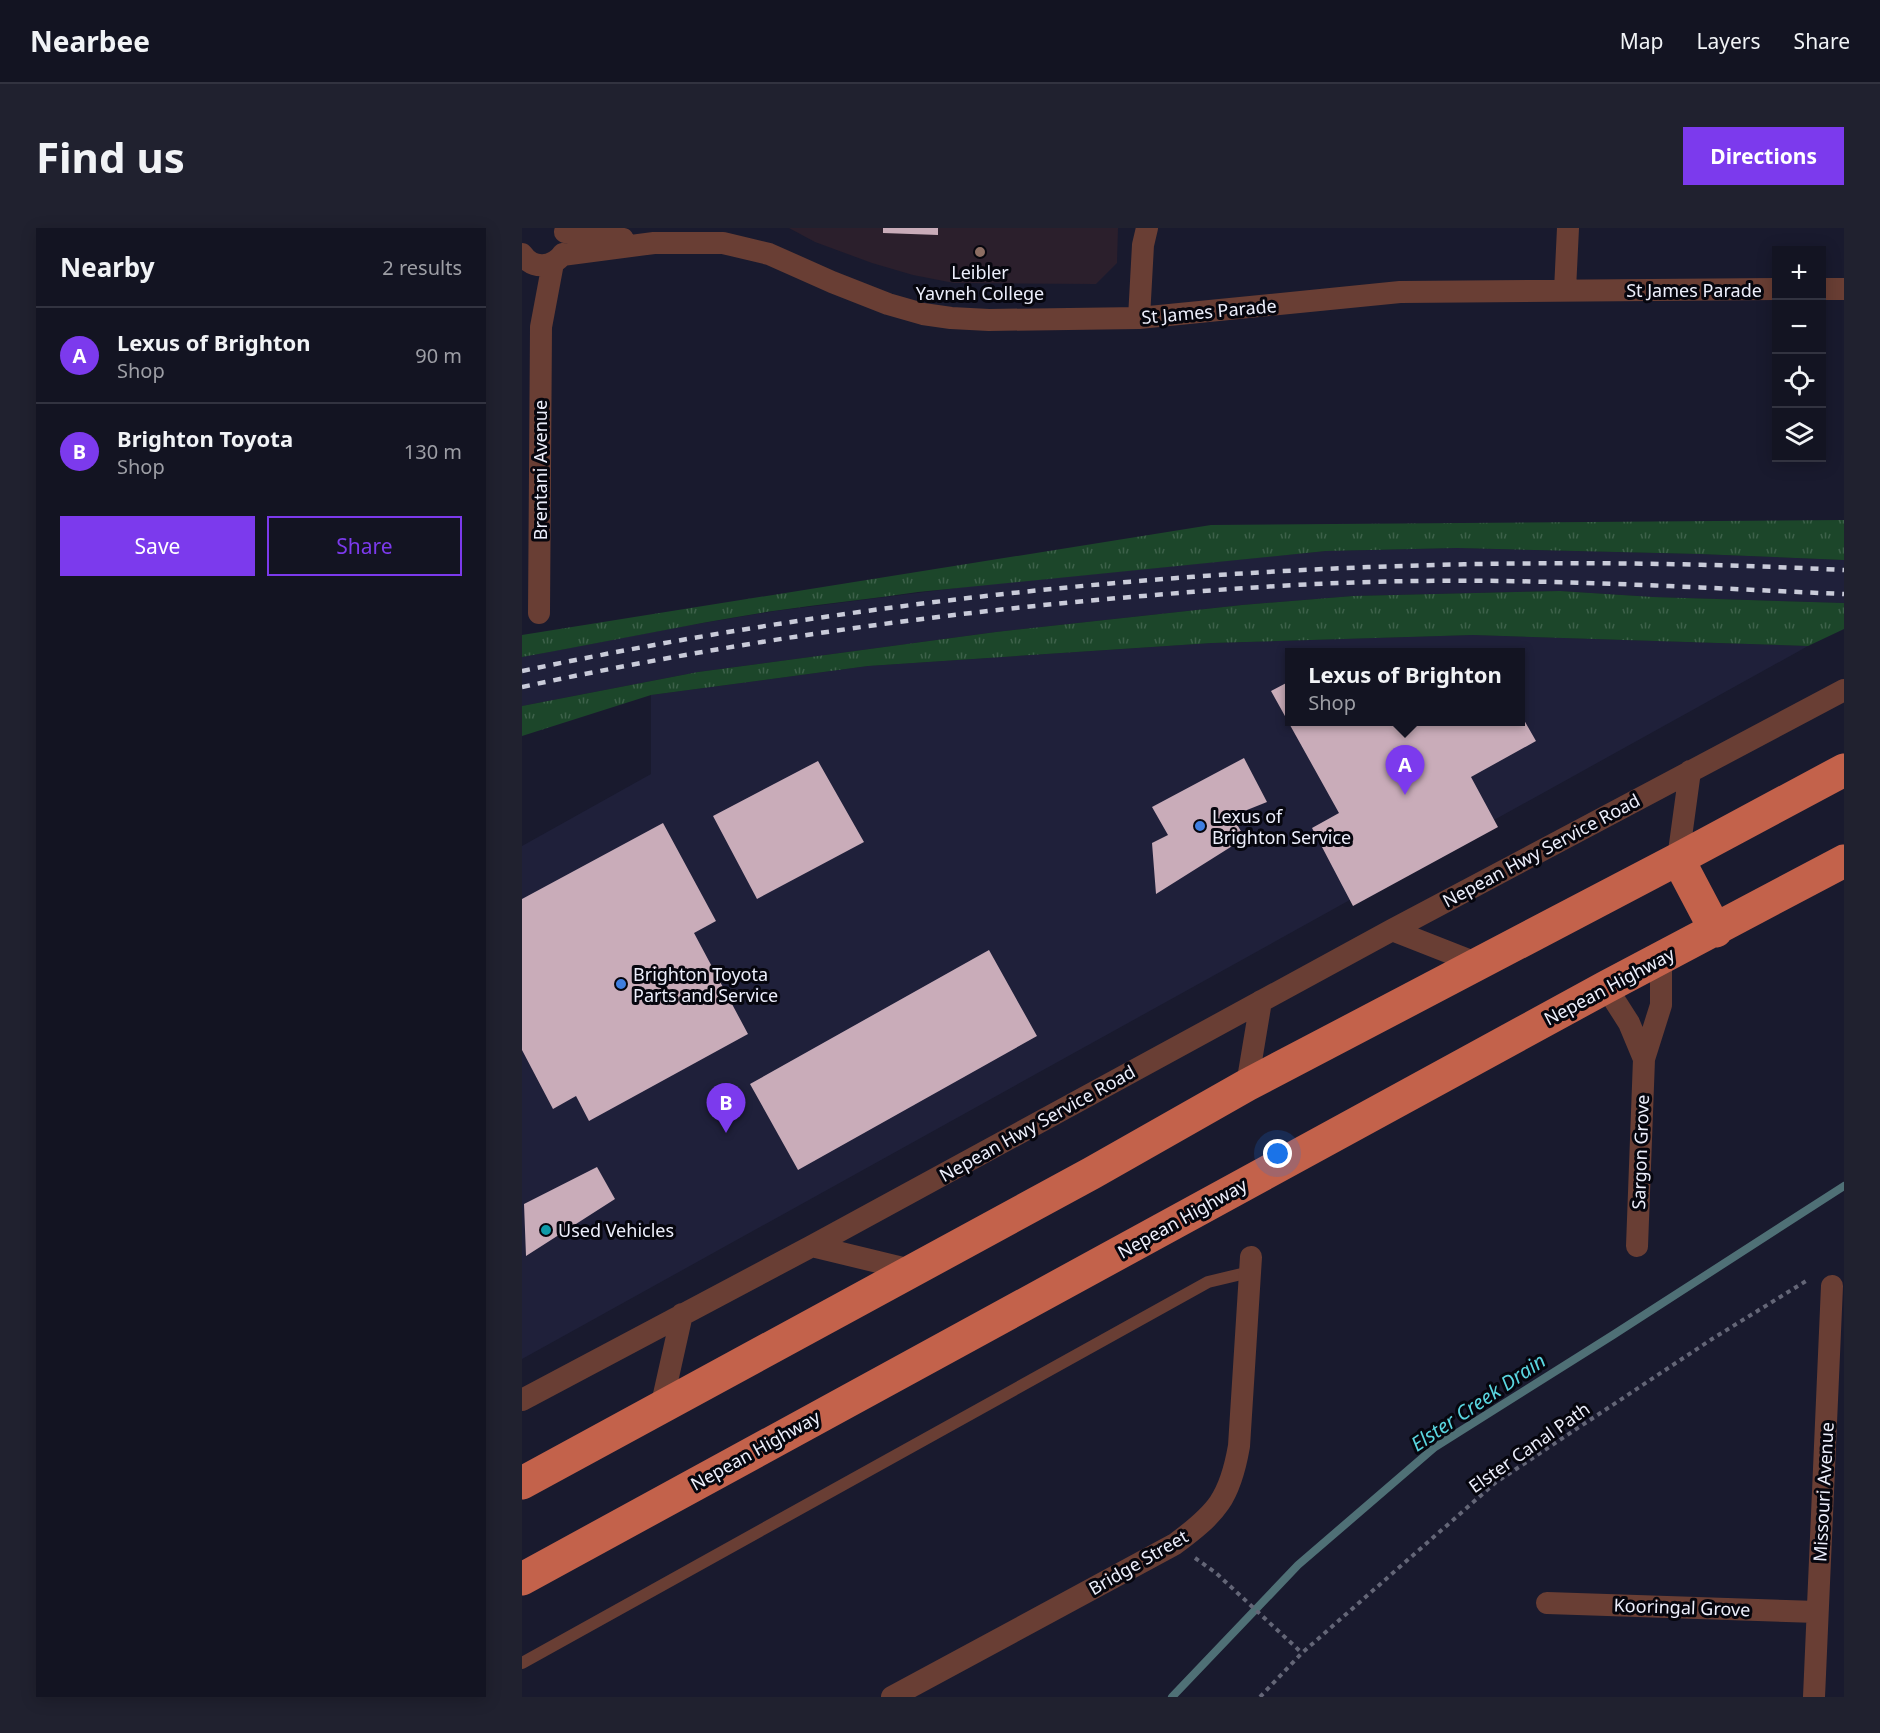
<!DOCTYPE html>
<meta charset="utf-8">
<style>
:root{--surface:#131422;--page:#20212f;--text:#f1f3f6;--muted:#9d9ea5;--line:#323340;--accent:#7c3aed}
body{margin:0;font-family:"Noto Sans",sans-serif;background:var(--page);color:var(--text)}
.controls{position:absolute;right:18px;top:18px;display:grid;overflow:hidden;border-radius:0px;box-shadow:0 3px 15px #0003}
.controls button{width:54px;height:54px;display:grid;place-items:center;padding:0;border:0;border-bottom:2px solid var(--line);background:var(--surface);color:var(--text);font:30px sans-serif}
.you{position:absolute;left:756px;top:926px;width:21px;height:21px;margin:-15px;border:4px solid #fff;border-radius:50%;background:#1a73e8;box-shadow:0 0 0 9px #1a73e833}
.badge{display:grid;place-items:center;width:39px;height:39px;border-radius:50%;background:var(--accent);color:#fff;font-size:20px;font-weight:700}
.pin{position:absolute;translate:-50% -50px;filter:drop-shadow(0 2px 3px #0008)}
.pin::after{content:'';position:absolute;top:32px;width:21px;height:18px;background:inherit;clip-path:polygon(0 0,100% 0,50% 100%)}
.popup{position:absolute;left:763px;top:420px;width:240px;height:78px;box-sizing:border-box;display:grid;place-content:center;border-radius:0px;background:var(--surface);filter:drop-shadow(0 2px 4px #0005);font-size:20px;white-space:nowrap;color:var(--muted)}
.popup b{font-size:22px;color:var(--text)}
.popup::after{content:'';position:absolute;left:50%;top:100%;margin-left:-12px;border:12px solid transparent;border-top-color:var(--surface)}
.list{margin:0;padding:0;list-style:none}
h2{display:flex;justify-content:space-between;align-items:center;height:78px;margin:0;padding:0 24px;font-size:26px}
h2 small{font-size:20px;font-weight:400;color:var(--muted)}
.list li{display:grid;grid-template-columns:39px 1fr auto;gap:18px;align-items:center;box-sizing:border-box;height:96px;padding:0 24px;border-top:2px solid var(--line)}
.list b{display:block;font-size:22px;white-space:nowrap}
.list p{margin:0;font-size:20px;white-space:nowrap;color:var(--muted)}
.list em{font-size:20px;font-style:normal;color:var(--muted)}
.actions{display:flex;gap:12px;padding:18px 24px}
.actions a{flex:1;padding:14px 0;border:2px solid var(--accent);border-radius:0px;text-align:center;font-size:21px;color:var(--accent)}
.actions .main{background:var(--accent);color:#fff}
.icon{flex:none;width:33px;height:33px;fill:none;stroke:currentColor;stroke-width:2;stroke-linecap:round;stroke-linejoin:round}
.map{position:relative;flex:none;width:1322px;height:1469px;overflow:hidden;border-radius:0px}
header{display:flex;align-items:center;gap:36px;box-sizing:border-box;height:84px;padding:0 30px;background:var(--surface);border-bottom:2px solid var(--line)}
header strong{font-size:28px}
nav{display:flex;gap:33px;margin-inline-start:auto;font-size:21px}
.intro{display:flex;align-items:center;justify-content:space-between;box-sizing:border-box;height:144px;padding:0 36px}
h1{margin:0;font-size:42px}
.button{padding:15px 27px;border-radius:0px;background:var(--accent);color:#fff;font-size:21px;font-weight:700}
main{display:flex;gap:36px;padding:0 36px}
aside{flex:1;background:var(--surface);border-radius:0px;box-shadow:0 3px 15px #0003}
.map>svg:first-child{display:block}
</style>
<header>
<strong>Nearbee</strong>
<nav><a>Map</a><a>Layers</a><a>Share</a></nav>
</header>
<div class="intro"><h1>Find us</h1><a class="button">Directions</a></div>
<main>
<aside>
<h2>Nearby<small>2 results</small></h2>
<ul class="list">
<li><span class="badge">A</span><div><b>Lexus of Brighton</b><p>Shop</p></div><em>90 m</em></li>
<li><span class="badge">B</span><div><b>Brighton Toyota</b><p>Shop</p></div><em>130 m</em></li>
</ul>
<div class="actions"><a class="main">Save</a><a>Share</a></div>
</aside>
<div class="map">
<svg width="1322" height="1469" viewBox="0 0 1322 1469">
<defs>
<pattern id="grass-tufts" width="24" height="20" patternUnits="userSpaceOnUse" patternTransform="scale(1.5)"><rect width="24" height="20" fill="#1c462a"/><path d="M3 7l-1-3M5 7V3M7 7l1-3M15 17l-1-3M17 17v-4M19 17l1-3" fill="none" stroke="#3d614a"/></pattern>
</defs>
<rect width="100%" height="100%" fill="#191a2e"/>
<path fill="#1f203a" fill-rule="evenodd" d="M935 320 1177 326 1322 332V375L1131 369 1038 363 831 368 720 377 474 404 176 444 0 478V429L163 398 253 383 450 358 804 323Z
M951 407 1286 418 0 1131V618L129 546V467L346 438 690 415ZM768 424H998V494H768Z"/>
<path fill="#2b1f2c" d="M267 0H596L595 35 574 56 432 55 391 47 350 35 293 14Z"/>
<path fill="url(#grass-tufts)" d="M1322 292V332L1177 326 935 320 804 323 396 364C348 371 300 376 251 383 167 396 84 414 0 429V407L689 297Z
M1038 363 1131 369 1322 375V401L1286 418 951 407 690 415 346 438 129 467 0 508V478L176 444 474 404 720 377 831 368Z"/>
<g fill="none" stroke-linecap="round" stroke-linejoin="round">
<path stroke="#4f7076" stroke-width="8" d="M650 1469 776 1337 913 1219 1091 1107 1322 958"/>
</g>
<path fill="#c9acb9" d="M361 0H416V7L361 5Z
M768 453V494H914L915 496 921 494H998V485L1014 513 949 549 976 599 831 678 790 600 817 585 749 463Z
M722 530 745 574 710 588 723 610 634 666 630 615 646 607 630 579Z
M296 533 342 614 235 671 191 588Z
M141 595 194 693 172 705 226 806 67 893 54 868 31 881 0 822V671Z
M467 722 515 808 276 942 228 856Z
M75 939 93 971 4 1028 2 976Z"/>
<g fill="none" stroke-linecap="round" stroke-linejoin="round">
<path stroke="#646677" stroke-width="4" stroke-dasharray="4.5 4.5" stroke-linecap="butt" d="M673 1330 694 1345 780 1425
M738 1469 780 1425 973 1255 1190 1111 1284 1053"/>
<path stroke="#693e34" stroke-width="12" d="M0 1435 686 1054 728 1044"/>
<path stroke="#693e34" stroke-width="22" d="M43 4 101 11
M0 26C11 42 30 40 41 26
M40 27 132 15H201L247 26 310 54 366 76 401 86 429 90 467 92 617 90 878 64 1254 61
M1300 61H1322
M1043 62 1046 0
M617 90 621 17 625 0
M17 385 19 99 31 35
M1156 631 1168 543
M870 702 954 735
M1084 759 1107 795 1122 831
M725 857 739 773
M290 1018 393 1043
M1115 1018 1122 831 1139 777V729
M0 1172 290 1018 870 702 1322 462
M139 1180 160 1086
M1025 1375 1295 1384
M370 1469 653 1316C695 1285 708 1270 717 1218L729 1029
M1292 1469 1310 1058"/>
<path stroke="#c3624b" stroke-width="33" d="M1156 631 1194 703
M0 1255 570 945 725 857 1156 631 1322 542
M0 1351 1084 759 1322 633"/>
<path stroke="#c9cbd9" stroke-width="4.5" stroke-dasharray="8 8" stroke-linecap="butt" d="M0 443C435 351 878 320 1322 342
M0 459C205 415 412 385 621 368 712 360 803 354 895 353 1037 351 1180 360 1322 366"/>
</g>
<circle fill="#8d6e63" stroke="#06060e" stroke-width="2" cx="458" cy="24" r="6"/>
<g fill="#3f7fe0" stroke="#06060e" stroke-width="2">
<circle cx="678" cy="598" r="6"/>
<circle cx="99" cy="756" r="6"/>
</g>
<circle fill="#0f9aa8" stroke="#06060e" stroke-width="2" cx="24" cy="1002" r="6"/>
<g text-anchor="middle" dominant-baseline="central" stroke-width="6" stroke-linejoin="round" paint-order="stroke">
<g font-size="18" fill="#edeffc" stroke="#06060e" text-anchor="start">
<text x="458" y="44" text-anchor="middle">Leibler<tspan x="458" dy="21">Yavneh College</tspan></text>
<text x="690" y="588">Lexus of<tspan x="690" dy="21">Brighton Service</tspan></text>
<text x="111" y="746">Brighton Toyota<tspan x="111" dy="21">Parts and Service</tspan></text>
<text x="36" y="1002">Used Vehicles</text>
</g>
<g font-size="18" fill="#edeffc" stroke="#06060e">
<text x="1172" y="62">St James Parade</text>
<text transform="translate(687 83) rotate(-5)">St James Parade</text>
<text transform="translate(18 242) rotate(-90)">Brentani Avenue</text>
<text transform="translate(1019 622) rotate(-28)">Nepean Hwy Service Road</text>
<text transform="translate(1087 758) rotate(-28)">Nepean Highway</text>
<text transform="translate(515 895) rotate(-29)">Nepean Hwy Service Road</text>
<text transform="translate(1118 924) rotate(-88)">Sargon Grove</text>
<text transform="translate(660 990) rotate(-29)">Nepean Highway</text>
<text transform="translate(1007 1219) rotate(-35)">Elster Canal Path</text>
<text transform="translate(233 1222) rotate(-29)">Nepean Highway</text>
<text transform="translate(1301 1264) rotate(-87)">Missouri Avenue</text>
<text transform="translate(616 1334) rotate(-30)">Bridge Street</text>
<text transform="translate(1160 1379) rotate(2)">Kooringal Grove</text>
</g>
<g font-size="20" font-style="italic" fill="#5ad6e0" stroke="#06060e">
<text transform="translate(956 1174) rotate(-34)">Elster Creek Drain</text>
</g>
</g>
</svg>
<div class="controls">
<button>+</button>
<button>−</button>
<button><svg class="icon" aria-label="locate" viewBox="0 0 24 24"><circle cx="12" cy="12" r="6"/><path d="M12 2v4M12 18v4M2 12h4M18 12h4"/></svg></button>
<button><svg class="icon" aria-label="layers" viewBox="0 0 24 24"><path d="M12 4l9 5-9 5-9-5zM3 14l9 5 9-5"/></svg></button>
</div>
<div class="you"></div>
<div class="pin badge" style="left:883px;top:567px">A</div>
<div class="popup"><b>Lexus of Brighton</b>Shop</div>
<div class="pin badge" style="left:204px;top:905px">B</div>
</div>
</main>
